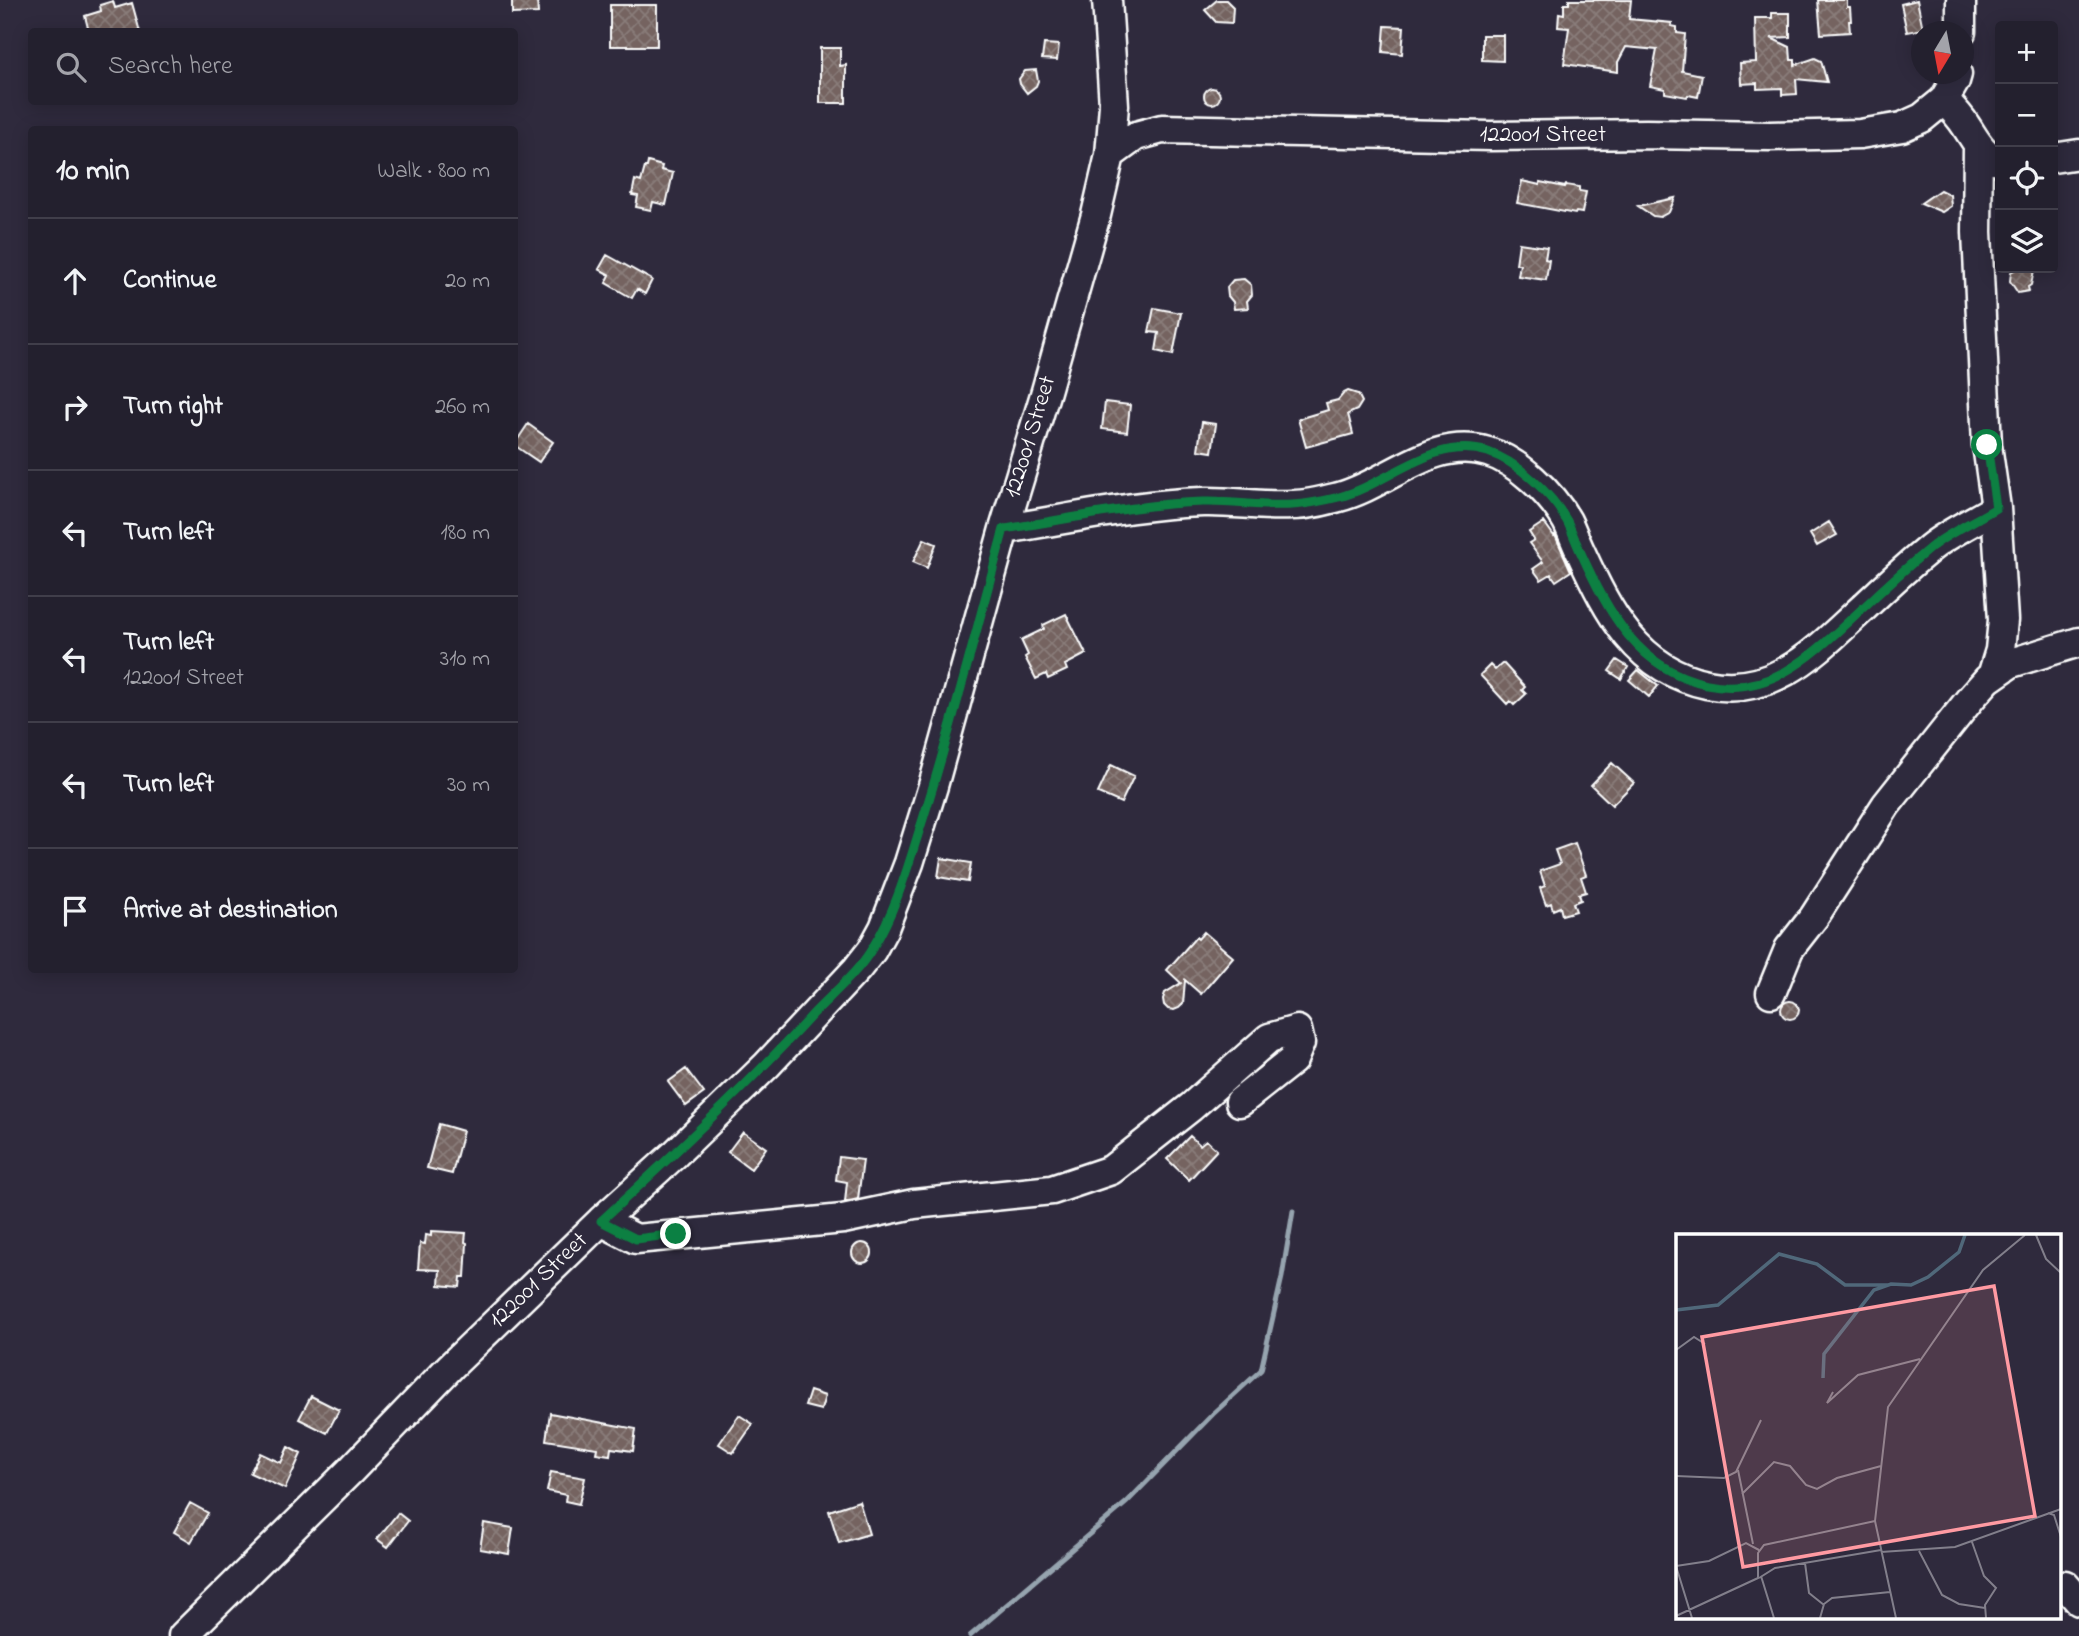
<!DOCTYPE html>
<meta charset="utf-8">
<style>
:root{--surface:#23202e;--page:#2b2836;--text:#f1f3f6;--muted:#a3a3aa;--line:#403e4a}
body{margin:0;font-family:"Indie Flower",sans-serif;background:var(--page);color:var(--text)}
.controls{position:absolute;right:21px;top:21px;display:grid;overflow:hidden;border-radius:7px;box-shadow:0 4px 18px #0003}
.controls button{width:63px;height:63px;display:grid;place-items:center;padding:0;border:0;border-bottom:2px solid var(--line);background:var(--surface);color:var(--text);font:35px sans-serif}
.compass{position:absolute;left:1911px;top:21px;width:63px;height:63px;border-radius:50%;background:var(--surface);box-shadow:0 4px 18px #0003;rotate:190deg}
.stop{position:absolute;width:21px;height:21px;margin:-16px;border:5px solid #0b8043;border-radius:50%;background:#fff}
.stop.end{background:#0b8043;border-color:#fff;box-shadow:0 2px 7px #0008}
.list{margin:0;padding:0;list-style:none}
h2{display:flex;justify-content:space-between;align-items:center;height:91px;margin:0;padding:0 28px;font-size:30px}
h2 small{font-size:23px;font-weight:400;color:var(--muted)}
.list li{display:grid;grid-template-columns:46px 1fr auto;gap:21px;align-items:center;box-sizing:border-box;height:126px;padding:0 28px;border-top:2px solid var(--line)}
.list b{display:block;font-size:26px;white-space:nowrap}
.list p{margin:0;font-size:23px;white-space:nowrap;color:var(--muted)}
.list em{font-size:23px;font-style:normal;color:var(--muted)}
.icon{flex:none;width:38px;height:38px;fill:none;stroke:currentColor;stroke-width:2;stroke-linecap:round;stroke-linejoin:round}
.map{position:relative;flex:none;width:2079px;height:1636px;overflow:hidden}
.search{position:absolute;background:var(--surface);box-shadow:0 4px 18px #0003;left:28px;top:28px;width:490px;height:77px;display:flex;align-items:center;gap:18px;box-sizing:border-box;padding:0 24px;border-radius:7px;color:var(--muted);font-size:26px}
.panel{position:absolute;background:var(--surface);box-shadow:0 4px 18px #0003;left:28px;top:126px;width:490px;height:847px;border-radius:7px}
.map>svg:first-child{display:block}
</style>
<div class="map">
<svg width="2079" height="1636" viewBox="0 0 2079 1636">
<defs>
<pattern id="building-cross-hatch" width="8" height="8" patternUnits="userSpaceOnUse" patternTransform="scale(1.75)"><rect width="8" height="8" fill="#746461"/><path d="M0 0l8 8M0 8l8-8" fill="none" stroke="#897b79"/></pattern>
</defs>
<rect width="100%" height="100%" fill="#2f2a3d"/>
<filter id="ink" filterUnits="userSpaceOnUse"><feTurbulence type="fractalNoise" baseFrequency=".0143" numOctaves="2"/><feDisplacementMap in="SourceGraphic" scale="14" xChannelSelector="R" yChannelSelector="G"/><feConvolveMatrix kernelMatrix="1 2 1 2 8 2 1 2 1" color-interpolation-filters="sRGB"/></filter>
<g filter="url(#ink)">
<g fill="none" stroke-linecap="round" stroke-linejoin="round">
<path stroke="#96a4af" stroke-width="5" d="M970 1636 1127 1502 1213 1414 1261 1370 1282 1277 1293 1211"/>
</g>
<path fill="url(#building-cross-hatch)" stroke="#fff" stroke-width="2" d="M512 0H537L538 13 512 14Z
M1217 0H1226L1233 7 1232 23 1216 22 1205 10Z
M1569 0H1631L1629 19 1672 23 1671 26 1677 27V33L1685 34 1682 71 1702 75 1698 97 1688 95 1687 97 1665 93V89L1650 86 1657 50 1626 47 1618 62V72L1564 64 1569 28 1558 27 1559 13 1564 14V4H1569Z
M1818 0H1847V7H1850L1851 21H1849L1850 32 1821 34Z
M1917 0 1923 29 1907 32 1901 4Z
M113 1 115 8 132 3 140 32H89L85 16 101 11 100 5Z
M610 5H657V46H610Z
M1772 13H1790V37L1771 38 1790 47 1791 60H1795V65L1815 58 1821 61 1827 82 1796 79 1797 94 1782 95V88L1757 89V83L1741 84 1740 63 1756 62 1755 18H1772Z
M1385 26 1404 27 1402 54 1383 52Z
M1482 35H1503V61L1482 60Z
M1044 44 1059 45 1057 60 1042 59Z
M820 48H840V66L846 65V103H820Z
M1036 70 1038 81 1036 86 1027 93 1020 84 1019 79 1025 71Z
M1204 96a8 8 0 1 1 16 0a8 8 0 1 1-16 0Z
M648 162 662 166 661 170 673 173 666 205 653 202 651 210 636 207 638 196 632 195 635 180 641 182 645 167H647Z
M1522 181 1540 185V182L1565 187 1566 185 1579 187V191L1586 192 1582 213 1576 212 1575 214 1517 203Z
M1940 190 1950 195 1951 206 1942 212 1921 203Z
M1675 198 1669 212 1660 217 1653 216 1638 206Z
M1519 243 1547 247 1545 259 1549 260 1546 280 1518 276 1520 264H1516Z
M607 255 652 280 645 294 637 289 632 298 606 283 610 275 599 269Z
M2018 268 2034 270 2031 285 2028 287 2029 291 2018 293 2010 281 2011 272Z
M1244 279 1251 285 1252 295 1247 301 1248 308 1234 309 1233 302 1228 296 1227 287 1233 280Z
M1154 308 1181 313 1173 355 1156 351 1159 333 1149 332Z
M1348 391 1358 394 1362 402 1357 410 1348 414 1353 434 1306 447 1298 419 1328 410 1326 403 1338 400 1344 393Z
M1105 402 1130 405 1127 432 1102 429Z
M1202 422 1216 424 1212 452 1198 450Z
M528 424 553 442 539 462 514 445Z
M1544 522 1554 536 1555 535 1571 571 1556 581 1551 574 1541 580 1533 569 1543 562 1529 543 1534 540 1529 532Z
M1829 522 1837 535 1817 546 1810 534Z
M924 539 936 544 927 568 913 562Z
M1066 614 1086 654 1065 665 1067 670 1048 679 1046 674 1036 679 1025 657 1028 655 1021 640 1044 629 1043 625Z
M1617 660 1628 667 1621 679 1609 671Z
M1503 663 1525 687 1522 690 1526 694 1514 705 1510 701 1507 704 1480 675 1490 665 1495 670Z
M1638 670 1658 686 1649 697 1629 680Z
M1612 763 1634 783 1612 805 1591 785Z
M1111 765 1134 776 1121 803 1098 793Z
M1575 843 1586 875 1581 877 1586 892 1579 894 1581 900 1573 903 1576 911 1562 915 1560 907 1553 910 1551 903 1546 905 1540 888 1545 886 1540 871 1560 864 1555 850Z
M941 858 971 863 968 882 938 877Z
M1204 932 1233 957 1201 994 1185 980 1183 1004 1179 1008 1174 1010 1168 1009 1164 1005 1163 999 1165 993 1181 983 1167 970 1196 937 1198 939Z
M1781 1010a9 9 0 1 1 18 0a9 9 0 1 1-18 0Z
M686 1069 704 1093 686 1106 668 1082Z
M439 1124 463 1131 452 1174 427 1168Z
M743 1132 766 1148 751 1169 728 1152Z
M1190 1136 1200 1145 1206 1140 1217 1150 1189 1180 1167 1159Z
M839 1157 863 1160 858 1199 845 1202 847 1182 836 1180Z
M431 1231 466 1233 465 1242 467 1243 465 1277H461L460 1287 439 1285 440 1270 418 1269 420 1243 425 1244 426 1235 431 1236Z
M852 1253a10 10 0 1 1 20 0a10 10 0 1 1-20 0Z
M810 1391 825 1396 821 1410 805 1406Z
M311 1396 339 1410 327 1433 299 1419Z
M550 1413 636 1429 633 1451 611 1448 610 1455 596 1453 597 1448 546 1440Z
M739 1415 753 1424 733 1453 719 1444Z
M288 1447 301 1454 285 1489 250 1473 260 1453 281 1463Z
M551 1472 585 1478 579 1504 565 1501 566 1495 547 1491Z
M859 1501 869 1534 839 1543 829 1511Z
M190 1503 208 1513 191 1542 174 1532Z
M398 1513 408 1521 388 1547 377 1539Z
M484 1523 513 1528 509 1554 480 1549Z"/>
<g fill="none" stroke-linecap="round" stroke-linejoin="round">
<defs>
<path id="minor" d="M1961 32V0
M1944 100C1952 108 1960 116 1966 126 1976 141 1982 155 2000 161
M1978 147 1977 232 1987 445 1996 508 2003 620 2000 650 1992 676
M1110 155 1136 136 1162 129 1490 136 1646 134 1770 136 1860 134 1902 127 1922 118 1944 100 1955 81 1957 74
M2053 158 2079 154
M1004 529C1070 519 1136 504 1203 502 1233 501 1263 507 1292 505 1308 505 1323 501 1339 497 1389 484 1432 435 1488 452 1518 461 1551 493 1567 521 1572 531 1576 543 1581 553 1608 612 1637 670 1707 684 1775 698 1818 649 1864 607 1885 587 1907 567 1930 548 1950 532 1975 521 1996 508
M1771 993 1789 949 1814 917 1886 805 1971 698 1988 679 2011 663 2079 642
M601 1221 636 1239 843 1219 914 1204 1052 1190 1111 1170 1191 1107 1269 1038 1297 1030 1300 1043 1293 1060 1240 1102
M2065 1585 2079 1601
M183 1636 350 1471 451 1366 601 1221 675 1154 767 1065 857 969 872 950 884 928 909 863 933 786 1004 529 1046 391 1096 215 1110 155 1114 105 1107 0"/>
</defs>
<use href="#minor" stroke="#fff" stroke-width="33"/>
<use href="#minor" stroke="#2f2a3d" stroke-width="28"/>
</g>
</g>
<g fill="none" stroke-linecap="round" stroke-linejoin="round" filter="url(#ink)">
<path stroke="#0b8043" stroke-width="9" d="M676 1234 636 1239 601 1221C674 1154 746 1087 813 1014 833 993 858 973 873 947 897 909 909 862 923 819 953 724 977 626 1004 529 1070 519 1136 504 1203 502 1233 501 1263 507 1292 505 1308 504 1323 501 1339 497 1389 484 1433 435 1488 452 1518 462 1551 493 1567 521 1572 531 1576 543 1581 553 1608 612 1638 670 1707 684 1775 698 1818 649 1864 607 1885 587 1907 567 1930 548 1950 532 1975 521 1996 508L1987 445"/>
</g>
<g text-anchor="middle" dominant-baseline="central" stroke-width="5" stroke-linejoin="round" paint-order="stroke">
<g font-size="24" fill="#fff" stroke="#2f2a3d">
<text x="1543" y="135">122001 Street</text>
<text transform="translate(1031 437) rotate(-73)">122001 Street</text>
<text transform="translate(539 1281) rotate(-44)">122001 Street</text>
</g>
</g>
<g transform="translate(1676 1234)">
<rect width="385" height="385" fill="#2f2a3d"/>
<path fill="none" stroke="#50687a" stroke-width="3.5" d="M0 76 42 71 103 20 141 30 169 51H212M147 144 148 120 198 56 215 50 235 51 252 43 283 18 289 1"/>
<path fill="none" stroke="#827f8b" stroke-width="2" d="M360 1 370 25 385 39M0 116 18 103 29 110M157 158 151 169 182 141 244 125M62 236 77 310M0 242 48 244 60 238 85 186M66 260 98 228 114 232 130 251 141 255 161 244 205 232M372 279 378 281 385 303M296 308 308 342 320 354 309 371 310 384M243 317 266 361 283 370 309 374M205 318 279 313 385 275M129 329 133 359 148 371M0 332 33 327 70 309 83 316M0 332 16 384M85 342 98 384M83 344 99 334 205 316M0 382 82 344V319L88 311 199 287M144 384 148 370 156 364 214 358M220 384 199 287 212 173 307 36 349 1"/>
<path fill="#ff9aa2" fill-opacity="0.15" stroke="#ff9aa2" stroke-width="3.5" d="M318 52 359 282 67 333 26 103Z"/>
<rect width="385" height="385" fill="none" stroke="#fff" stroke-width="3.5"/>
</g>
</svg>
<div class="controls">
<button>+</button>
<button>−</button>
<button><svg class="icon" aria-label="locate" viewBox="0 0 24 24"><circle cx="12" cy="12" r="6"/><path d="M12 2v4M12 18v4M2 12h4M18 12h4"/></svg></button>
<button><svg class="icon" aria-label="layers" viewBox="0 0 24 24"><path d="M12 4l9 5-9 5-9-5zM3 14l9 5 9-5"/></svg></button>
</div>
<svg class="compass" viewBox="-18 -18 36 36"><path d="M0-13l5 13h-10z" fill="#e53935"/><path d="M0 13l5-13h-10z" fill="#a3a3aa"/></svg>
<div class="stop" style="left:1987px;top:445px"></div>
<div class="stop end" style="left:676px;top:1234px"></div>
<div class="search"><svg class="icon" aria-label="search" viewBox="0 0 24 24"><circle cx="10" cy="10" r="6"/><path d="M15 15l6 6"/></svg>Search here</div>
<section class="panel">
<h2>10 min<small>Walk · 800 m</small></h2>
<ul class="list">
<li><svg class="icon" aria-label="ahead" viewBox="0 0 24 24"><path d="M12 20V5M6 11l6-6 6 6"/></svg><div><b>Continue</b></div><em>20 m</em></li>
<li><svg class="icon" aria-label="right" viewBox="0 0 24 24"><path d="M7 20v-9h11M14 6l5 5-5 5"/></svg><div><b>Turn right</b></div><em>260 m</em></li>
<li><svg class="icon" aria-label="left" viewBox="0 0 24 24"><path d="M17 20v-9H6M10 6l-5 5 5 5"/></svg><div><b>Turn left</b></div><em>180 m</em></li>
<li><svg class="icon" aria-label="left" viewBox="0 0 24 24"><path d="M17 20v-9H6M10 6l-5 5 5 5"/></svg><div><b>Turn left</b><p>122001 Street</p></div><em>310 m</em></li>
<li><svg class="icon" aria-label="left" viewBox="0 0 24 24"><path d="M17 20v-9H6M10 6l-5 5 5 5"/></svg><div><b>Turn left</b></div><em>30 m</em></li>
<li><svg class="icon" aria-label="arrive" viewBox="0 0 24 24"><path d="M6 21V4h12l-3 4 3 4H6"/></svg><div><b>Arrive at destination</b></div></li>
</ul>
</section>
</div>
